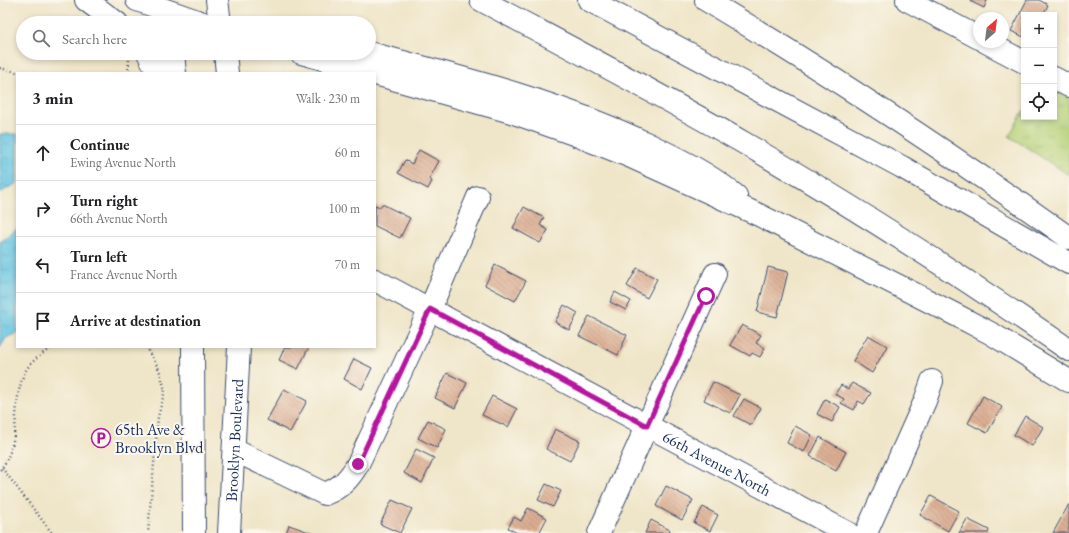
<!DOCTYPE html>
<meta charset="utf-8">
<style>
:root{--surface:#fff;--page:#f6f6f6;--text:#202124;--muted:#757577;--line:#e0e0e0}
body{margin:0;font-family:"EB Garamond",serif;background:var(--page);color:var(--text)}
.controls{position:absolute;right:12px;top:12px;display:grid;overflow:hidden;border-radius:0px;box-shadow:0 2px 6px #0003}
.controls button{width:36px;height:36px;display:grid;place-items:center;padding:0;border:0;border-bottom:1px solid var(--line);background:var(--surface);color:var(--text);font:20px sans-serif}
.compass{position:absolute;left:973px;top:12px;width:36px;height:36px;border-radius:50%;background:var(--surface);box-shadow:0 2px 6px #0003;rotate:28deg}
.stop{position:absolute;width:12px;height:12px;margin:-9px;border:3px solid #b5179e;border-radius:50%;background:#fff}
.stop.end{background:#b5179e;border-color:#fff;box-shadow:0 1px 4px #0008}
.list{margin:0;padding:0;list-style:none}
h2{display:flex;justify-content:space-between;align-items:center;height:52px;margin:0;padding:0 16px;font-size:17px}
h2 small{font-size:13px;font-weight:400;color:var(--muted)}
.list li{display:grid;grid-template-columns:26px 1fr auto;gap:12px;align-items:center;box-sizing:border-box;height:56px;padding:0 16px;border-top:1px solid var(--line)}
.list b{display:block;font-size:15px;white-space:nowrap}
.list p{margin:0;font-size:13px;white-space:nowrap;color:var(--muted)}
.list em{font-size:13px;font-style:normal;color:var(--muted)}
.icon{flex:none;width:22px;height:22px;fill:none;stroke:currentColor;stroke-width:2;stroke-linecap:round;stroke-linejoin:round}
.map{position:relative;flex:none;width:1069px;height:533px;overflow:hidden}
.search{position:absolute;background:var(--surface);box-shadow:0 2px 6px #0003;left:16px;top:16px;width:360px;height:44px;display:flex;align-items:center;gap:10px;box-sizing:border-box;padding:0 14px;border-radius:22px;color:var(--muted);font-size:15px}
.panel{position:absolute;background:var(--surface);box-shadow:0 2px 6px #0003;left:16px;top:72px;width:360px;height:276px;border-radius:0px}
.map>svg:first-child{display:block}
</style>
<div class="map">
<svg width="1069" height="533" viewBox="0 0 1069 533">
<defs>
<pattern id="park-tufts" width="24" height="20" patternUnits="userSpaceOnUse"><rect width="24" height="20" fill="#b4d076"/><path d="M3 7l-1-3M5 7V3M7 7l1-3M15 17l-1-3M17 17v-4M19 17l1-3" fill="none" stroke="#9ab368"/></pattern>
<pattern id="water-ripples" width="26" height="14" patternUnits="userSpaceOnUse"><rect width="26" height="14" fill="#63c4e1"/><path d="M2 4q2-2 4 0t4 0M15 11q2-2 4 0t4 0" fill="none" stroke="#51a0ba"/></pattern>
<pattern id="building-back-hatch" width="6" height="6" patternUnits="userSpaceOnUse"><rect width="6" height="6" fill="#dcae93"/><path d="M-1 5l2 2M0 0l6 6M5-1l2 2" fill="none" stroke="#b28e7b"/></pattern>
</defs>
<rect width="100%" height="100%" fill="#fbf7ec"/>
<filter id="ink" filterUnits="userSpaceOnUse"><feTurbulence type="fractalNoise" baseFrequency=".025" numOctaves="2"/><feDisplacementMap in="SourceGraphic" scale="8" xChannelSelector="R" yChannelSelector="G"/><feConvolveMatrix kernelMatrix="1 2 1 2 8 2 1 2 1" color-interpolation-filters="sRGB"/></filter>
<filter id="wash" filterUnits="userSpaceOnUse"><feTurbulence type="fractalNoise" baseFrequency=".012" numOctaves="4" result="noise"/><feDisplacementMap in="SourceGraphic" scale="16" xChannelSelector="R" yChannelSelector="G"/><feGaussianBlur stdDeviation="0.9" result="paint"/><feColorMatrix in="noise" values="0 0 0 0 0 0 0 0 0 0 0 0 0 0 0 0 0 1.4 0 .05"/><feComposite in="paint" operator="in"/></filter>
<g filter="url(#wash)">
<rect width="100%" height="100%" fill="#efe5c8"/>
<path fill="url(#park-tufts)" stroke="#68806a" d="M1054 89 1069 97V175L1009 136 1024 110V117H1054Z"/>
<path fill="url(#water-ripples)" stroke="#3f7aa0" d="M0 134H17V183L0 193Z
M17 228V333L6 338 0 348V242Z"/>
<g id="blocks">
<path fill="url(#building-back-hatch)" d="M971 0H987L984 8 970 1Z
M1027 0H1039L1048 5 1043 15H1024V37L1011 31Z
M419 150 439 161 429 179 432 181 428 189 398 173 405 160 412 164Z
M382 204 410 218 400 238 375 226V205L380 207Z
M524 207 544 218 540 225 548 230 540 243 513 228Z
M495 265 526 281 515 301 485 285Z
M768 267 788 272 777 317 757 312Z
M637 268 657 279 647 298 627 286Z
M615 292 631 301 626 310 610 302Z
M564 305 578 313 569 330 555 322Z
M589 316 627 335 618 355 579 336Z
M742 325 761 335 756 343 765 348 760 357 752 353 750 356 730 345Z
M868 335 887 346 872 373 853 361Z
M285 347H309L298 369 279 360Z
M354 359 372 368 362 389 344 379Z
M447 373 467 383 455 408 435 398Z
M713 382 740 395 730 413 704 400Z
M852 383 871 393 864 404 858 401 854 410 841 403 844 399 835 394 841 385 848 389Z
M284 389 307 401 290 432 267 420Z
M492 396 517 409 508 427 482 415Z
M983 396 1002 407 987 433 968 423Z
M744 399 761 408 751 425 734 416Z
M825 399 840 407 832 422 817 414Z
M1025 416 1043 427 1032 446 1014 435Z
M428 420 446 429 437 448 418 438Z
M795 426 812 435 804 452 787 443Z
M555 429 580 441 570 461 546 449Z
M820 437 846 452 836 471 810 456Z
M416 449 434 458 422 483 404 473Z
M546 484 561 491 553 507 538 500Z
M666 486 693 500 682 520 656 506Z
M931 496 959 511 948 531 920 515Z
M392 500 412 509 400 533 380 524Z
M1069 504V533H1053Z
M703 507 718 515 710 531 694 523Z
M528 508 547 518 539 533H517L508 528 514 517 521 521Z
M967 519 989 530 988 533H959Z
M651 520 670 530 669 533H645Z
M289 525 312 533H286Z"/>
</g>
</g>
<g filter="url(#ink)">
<use href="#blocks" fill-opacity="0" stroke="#3b4a6e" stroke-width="1"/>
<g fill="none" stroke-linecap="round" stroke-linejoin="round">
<defs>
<g id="minor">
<path d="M907 0 979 38"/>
<path d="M986 42 1024 62"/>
<path d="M1054 78 1069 86"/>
<path id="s1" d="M375 280 848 533"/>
<path d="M234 450 325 494C342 487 349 479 358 464L430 309 478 197"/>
<path d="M599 533 715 274"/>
<path d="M866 533 925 401 932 381"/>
</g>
<g id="major">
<path d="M217 0 220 23"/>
<path d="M173 53 175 73"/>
<path d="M225 53 227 73"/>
<path d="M193 347 194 533"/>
<path id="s2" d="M229 533 239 347"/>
</g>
<path id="highway" d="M86 0 117 23
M137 0 203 23
M481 0C569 47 658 93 744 143 855 207 963 277 1069 350
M589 0 902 167 1069 263
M706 0C830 74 951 154 1069 238
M148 53 158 73
M301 53 372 73
M369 53C464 78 559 102 648 144 679 159 710 174 736 196
M375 74 511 112 576 135 629 156 759 215 958 316 992 334 1069 381"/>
</defs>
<use href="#minor" stroke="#3b4a6e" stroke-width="24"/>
<use href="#major" stroke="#3b4a6e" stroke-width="24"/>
<use href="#highway" stroke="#3b4a6e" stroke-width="24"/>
<path stroke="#3b4a6e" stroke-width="2.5" stroke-dasharray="1 3" stroke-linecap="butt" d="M0 68 20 73
M128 73 129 59
M146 347 159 369 165 390 158 417 148 533
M2 468 52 533
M0 470C23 442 10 403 25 372 30 362 43 353 52 347"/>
<use href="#minor" stroke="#fff" stroke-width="22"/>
<use href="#major" stroke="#fff" stroke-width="22"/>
<use href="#highway" stroke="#fff" stroke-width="22"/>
</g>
</g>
<g fill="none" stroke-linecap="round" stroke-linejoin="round" filter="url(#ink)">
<path stroke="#b5179e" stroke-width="5" d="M358 464 430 309 647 426 706 296"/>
</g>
<defs>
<symbol id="parking-ring" viewBox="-11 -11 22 22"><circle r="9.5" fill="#fbf7ec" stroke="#b5179e" stroke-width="1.5"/><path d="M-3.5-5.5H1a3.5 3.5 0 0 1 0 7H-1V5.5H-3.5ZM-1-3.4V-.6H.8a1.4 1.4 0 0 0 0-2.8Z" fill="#b5179e"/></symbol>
</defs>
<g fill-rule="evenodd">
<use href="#parking-ring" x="90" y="427" width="22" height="22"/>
</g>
<g text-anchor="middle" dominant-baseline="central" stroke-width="4" stroke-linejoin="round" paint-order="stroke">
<g font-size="16" fill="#1b2f5e" stroke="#fbf7ec" text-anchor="start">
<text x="115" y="429">65th Ave &amp;<tspan x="115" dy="18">Brooklyn Blvd</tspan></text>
</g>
<g font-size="16" fill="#1b2f5e" stroke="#fbf7ec">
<text stroke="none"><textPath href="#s2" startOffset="93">Brooklyn Boulevard</textPath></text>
<text stroke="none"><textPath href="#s1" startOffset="388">66th Avenue North</textPath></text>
</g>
</g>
</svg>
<div class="controls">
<button>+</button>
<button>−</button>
<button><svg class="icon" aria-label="locate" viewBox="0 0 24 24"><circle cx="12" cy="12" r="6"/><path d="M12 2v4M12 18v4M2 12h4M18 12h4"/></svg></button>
</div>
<svg class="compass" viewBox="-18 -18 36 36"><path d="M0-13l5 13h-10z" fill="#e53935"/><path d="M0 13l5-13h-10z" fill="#757577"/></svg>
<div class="stop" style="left:706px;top:296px"></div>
<div class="stop end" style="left:358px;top:464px"></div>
<div class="search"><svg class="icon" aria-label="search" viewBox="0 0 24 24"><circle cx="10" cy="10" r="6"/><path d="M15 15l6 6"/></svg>Search here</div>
<section class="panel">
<h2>3 min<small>Walk · 230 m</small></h2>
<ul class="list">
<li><svg class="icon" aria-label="ahead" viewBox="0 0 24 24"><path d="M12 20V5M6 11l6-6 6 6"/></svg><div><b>Continue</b><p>Ewing Avenue North</p></div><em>60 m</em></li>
<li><svg class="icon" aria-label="right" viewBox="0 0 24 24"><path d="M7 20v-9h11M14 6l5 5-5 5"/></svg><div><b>Turn right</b><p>66th Avenue North</p></div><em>100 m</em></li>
<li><svg class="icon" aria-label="left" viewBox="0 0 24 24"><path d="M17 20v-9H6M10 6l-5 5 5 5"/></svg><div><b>Turn left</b><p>France Avenue North</p></div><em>70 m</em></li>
<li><svg class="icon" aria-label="arrive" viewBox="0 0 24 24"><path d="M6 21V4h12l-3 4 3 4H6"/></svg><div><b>Arrive at destination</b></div></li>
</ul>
</section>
</div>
